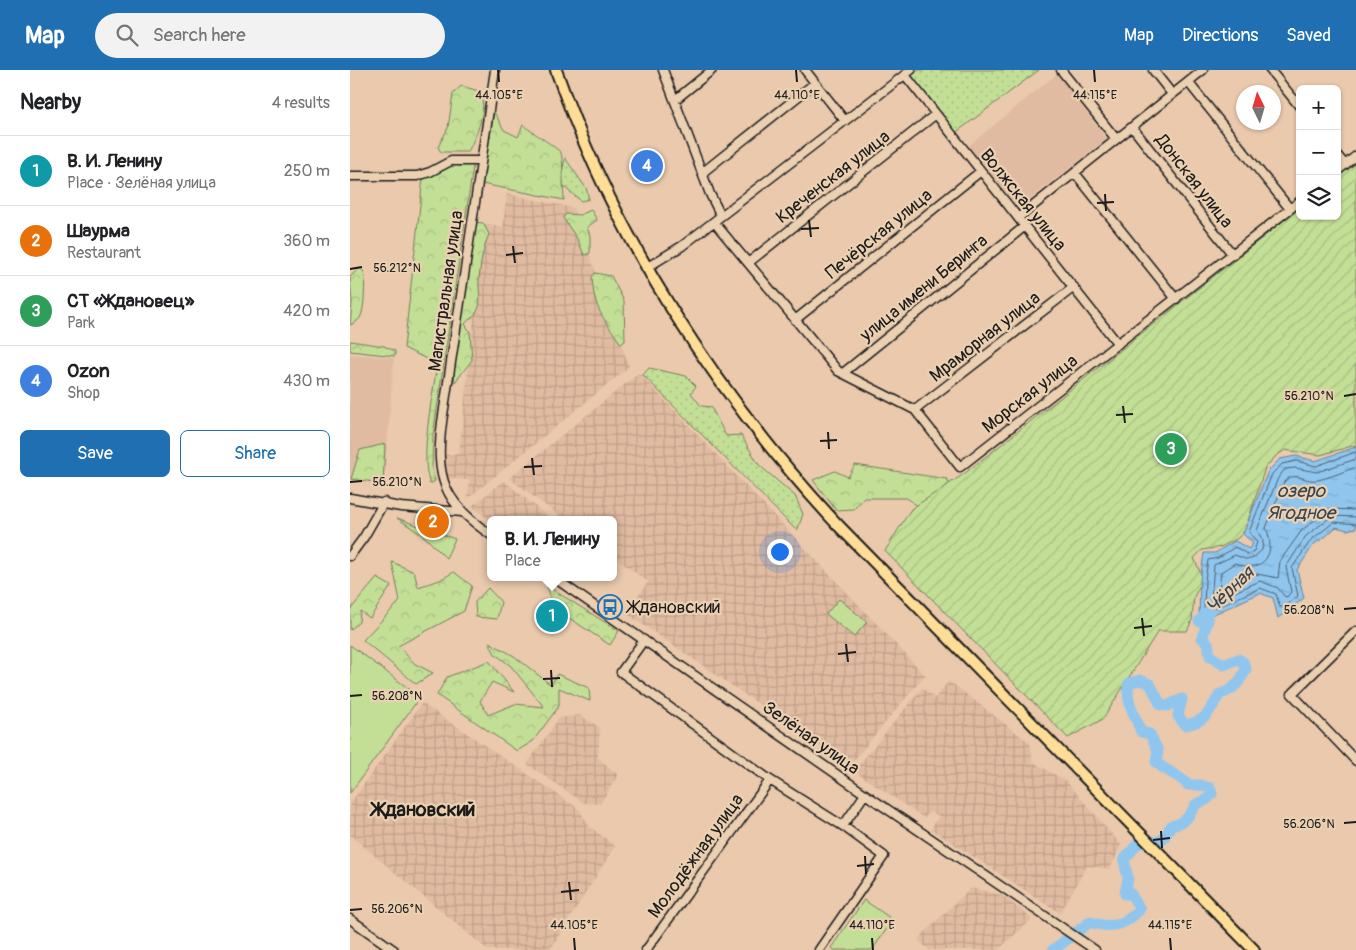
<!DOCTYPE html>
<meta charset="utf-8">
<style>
:root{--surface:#fff;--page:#f2f2f2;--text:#202124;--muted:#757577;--line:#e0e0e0;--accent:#1f6fb2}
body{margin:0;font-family:Pangolin,sans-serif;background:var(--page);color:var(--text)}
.controls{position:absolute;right:15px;top:15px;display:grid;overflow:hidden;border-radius:8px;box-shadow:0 1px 4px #0004}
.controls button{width:45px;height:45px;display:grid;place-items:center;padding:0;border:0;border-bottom:1px solid var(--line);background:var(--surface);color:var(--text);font:25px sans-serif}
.compass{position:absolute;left:886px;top:15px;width:45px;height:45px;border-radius:50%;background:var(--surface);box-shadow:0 1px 4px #0004;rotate:355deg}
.you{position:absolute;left:429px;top:481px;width:18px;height:18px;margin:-12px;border:4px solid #fff;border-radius:50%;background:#1a73e8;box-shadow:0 0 0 8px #1a73e833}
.badge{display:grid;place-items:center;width:32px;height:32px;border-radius:50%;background:var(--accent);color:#fff;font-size:16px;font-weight:700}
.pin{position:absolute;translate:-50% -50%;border:2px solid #fff;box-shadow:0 1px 5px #0006}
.popup{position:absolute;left:137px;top:446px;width:130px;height:65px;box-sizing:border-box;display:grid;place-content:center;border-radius:8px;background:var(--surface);filter:drop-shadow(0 1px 4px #0005);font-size:16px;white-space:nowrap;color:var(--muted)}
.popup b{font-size:19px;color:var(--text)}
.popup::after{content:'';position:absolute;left:50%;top:100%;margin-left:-10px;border:10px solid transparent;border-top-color:var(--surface)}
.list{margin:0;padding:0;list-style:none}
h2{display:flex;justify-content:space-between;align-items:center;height:65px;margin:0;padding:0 20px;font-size:21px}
h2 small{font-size:16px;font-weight:400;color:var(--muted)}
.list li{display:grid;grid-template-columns:32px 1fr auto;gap:15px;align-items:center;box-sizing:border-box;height:70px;padding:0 20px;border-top:1px solid var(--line)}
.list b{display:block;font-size:19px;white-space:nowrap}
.list p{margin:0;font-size:16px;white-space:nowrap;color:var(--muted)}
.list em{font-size:16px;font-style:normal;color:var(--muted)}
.actions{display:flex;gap:10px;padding:15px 20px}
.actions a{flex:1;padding:11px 0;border:1px solid var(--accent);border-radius:8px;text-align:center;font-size:18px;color:var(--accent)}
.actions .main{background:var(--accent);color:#fff}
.icon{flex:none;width:28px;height:28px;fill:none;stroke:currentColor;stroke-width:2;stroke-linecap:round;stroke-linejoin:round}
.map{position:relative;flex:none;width:1006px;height:880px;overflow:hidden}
header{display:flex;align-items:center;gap:30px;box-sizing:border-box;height:70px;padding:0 25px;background:var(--accent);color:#fff}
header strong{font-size:24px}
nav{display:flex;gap:28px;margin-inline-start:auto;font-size:18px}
.search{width:350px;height:45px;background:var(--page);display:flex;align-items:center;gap:12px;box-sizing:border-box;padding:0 18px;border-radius:28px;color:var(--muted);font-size:19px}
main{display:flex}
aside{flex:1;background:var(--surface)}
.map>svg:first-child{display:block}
</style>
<header>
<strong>Map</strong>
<div class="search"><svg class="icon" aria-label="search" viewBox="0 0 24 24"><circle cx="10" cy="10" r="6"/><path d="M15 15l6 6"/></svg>Search here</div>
<nav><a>Map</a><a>Directions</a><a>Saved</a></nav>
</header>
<main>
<aside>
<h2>Nearby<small>4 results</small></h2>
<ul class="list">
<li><span class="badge" style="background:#0f9aa8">1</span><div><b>В. И. Ленину</b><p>Place · Зелёная улица</p></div><em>250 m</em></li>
<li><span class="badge" style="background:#e8710a">2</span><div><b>Шаурма</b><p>Restaurant</p></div><em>360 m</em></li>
<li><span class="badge" style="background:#2e9e5b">3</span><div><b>СТ «Ждановец»</b><p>Park</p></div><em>420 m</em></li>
<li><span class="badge" style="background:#3f7fe0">4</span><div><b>Ozon</b><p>Shop</p></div><em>430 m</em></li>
</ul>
<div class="actions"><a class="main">Save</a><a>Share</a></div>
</aside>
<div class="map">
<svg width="1006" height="880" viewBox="0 0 1006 880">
<defs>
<pattern id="industrial-grid" width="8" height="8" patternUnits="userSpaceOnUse" patternTransform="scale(1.25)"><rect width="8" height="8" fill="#e0bba1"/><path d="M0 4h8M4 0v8" fill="none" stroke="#c0a08a"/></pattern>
<pattern id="grass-dots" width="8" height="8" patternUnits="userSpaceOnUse" patternTransform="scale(1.25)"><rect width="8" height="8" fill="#c3df96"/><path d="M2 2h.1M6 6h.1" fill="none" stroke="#a7bf81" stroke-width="1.8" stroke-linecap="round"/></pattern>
<pattern id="forest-crowns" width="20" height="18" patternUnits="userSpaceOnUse" patternTransform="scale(1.25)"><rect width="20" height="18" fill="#c3df96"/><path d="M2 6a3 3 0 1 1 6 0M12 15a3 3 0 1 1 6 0" fill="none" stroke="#a7bf81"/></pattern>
<pattern id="garden-furrows" width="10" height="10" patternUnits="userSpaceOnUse" patternTransform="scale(1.25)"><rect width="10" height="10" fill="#c3df96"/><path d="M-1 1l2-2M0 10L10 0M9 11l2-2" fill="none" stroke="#a7bf81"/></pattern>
<pattern id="water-ripples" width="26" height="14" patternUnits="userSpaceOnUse" patternTransform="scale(1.25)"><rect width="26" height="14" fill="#90c6ee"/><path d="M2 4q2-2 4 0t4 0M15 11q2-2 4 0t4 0" fill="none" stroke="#7caacc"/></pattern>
</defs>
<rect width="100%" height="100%" fill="#eac9ad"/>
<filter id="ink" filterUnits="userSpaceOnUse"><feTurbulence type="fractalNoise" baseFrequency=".02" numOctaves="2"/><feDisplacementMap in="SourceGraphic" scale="10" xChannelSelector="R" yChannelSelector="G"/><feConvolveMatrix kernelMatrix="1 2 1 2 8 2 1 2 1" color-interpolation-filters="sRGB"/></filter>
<g filter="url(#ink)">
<path fill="#e0bba1" d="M707 4 757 69 666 140 617 77Z
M0 284 44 288 34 414 0 410Z"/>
<path fill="url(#industrial-grid)" d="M157 124 223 138 279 297 117 429 120 410 95 408 94 385 109 384 134 155 153 157Z
M289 303 575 605 499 696 276 543 298 512 263 486V450H215L159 408Z
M154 411 202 450 141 451 122 436Z
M599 611 680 673 683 692 716 711 771 775 760 799 737 796 710 843 581 759 589 746 580 742 574 748 504 701 572 618 585 628Z
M72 633 229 739 239 756 265 776 200 880H138L0 765V730L2 731Z
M230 645 250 658 248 688 268 705 250 734 234 733 177 694 209 648Z
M621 818 652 825 682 849 648 880H579L568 869Z"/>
<path fill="url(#grass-dots)" stroke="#707e59" d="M569 0H689L604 64 561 6Z
M215 88 236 118 239 129 231 131 213 116 212 103Z
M299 298 336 306 346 316 341 323 351 336 361 337 376 366 391 365 409 395 445 426 453 444 447 461 293 305Z"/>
<path fill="url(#forest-crowns)" stroke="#707e59" d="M111 16 129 21C139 39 126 65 118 82H91L88 77 98 58 103 24Z
M144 42 154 60 168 67 173 55C180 61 208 78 211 83 213 87 213 121 214 130L132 114Z
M120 92 123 97 83 365 82 400 85 411 80 414C69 386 83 326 87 294L54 278 73 108 100 93Z
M241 140 247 150 237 157 240 166V183L234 185 228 170 213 148 216 144 230 145Z
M124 152 133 153 139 164C133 179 130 195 129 211 128 221 133 234 126 243 124 247 118 249 115 254L120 262 122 290 105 312 103 293Z
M10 198 14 202C15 211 15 240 10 248 8 251 4 253 0 255L2 234 0 207Z
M245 203 261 206 274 231 275 271 271 274C253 247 244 240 242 207Z
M0 271 34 276 45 281V286L0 281Z
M35 374 33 413 1 409 10 380Z
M505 395 597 409 600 416 573 440 557 428H514L504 439 486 440 463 410 485 401 498 407Z
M47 448 105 469 96 488 75 467Z
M42 492 64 502 68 517 90 510 104 502 122 516 114 541 48 576 65 594 83 603 66 614 13 570 50 531Z
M27 508 41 516 20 548 10 541 9 552 0 560V540Z
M197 516 269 561 260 575 204 538Z
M138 518 151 532 147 549 126 547 125 532Z
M139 572 164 586 201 615 207 604 239 618 240 631 209 618V636L183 671 167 681 87 625 97 607 139 591 164 622 142 612 130 631 138 645 165 634 194 637 161 596 145 584Z"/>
<path fill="url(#garden-furrows)" stroke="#707e59" d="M1006 93V375L970 385 935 380 926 386 915 398 895 460 888 468 871 477 852 480 844 488 853 509 844 527 842 550 837 561H808L753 649 718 668 535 481 561 439 614 404 950 138V146H987V108Z"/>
<path fill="#c3df96" stroke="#707e59" d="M489 529 517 552 504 567 476 544Z
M0 575 70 627 0 723Z
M514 830 543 850 522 880H484L481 878Z"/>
<path fill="url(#water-ripples)" stroke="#62829a" d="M1006 377V458L997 460 986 457 975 467 964 474 947 500 954 528 928 548 923 528 910 523 849 551 850 510 854 483H865L885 471 899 479 903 473 893 464 918 401 930 389 946 386 965 391Z"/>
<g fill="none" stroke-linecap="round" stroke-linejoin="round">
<path stroke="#4a6070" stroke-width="1" d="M1006 382 966 396 946 391 932 394 922 404 899 462 907 472 904 481 897 484 885 477 868 488 858 490 855 510 854 540 858 541 910 518 926 524 930 537H934L948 526 942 498 961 470 984 452 1006 454
M1006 389 967 402 945 398 935 399 928 408 907 460 913 471 912 480 902 489H895L885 485 864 495 861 530 864 531 910 511 928 518 934 526 937 527 941 522 936 497 956 466 982 446 1006 447
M1006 397C994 401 980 408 967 410 953 412 945 400 934 412L916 458C927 483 914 505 885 493L871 502 869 519 872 520 907 504 928 508 930 491 952 460 979 439 1006 440"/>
<path stroke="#90c6ee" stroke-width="11" d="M703 880 740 852C761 859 775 856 790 839L781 824H775L778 808 774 790 788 773C808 772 812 775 821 756 835 753 839 747 846 734L856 730 862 724 860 718 850 715H838C828 704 816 702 806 692L808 681 800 664 791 662C785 645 775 631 779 613L790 610 800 614 811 635 817 636 832 629 828 646 835 655C857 651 859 642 870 624 883 621 890 612 896 599L893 592 888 589 874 595 860 586 858 573 852 568 858 550 849 551 860 540"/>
<defs>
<path id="minor" d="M313 0 360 124 371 146
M455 0 495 51
M711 0 766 69
M803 0 822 24
M920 0 950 37
M555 5 768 274
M838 12 940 139
M325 30 362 0
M782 57 883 185
M987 85 995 95
M987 101 1006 86
M352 103 465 13
M725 103 826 229
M0 106H67L80 102 101 91H130
M668 148 853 0
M364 152 488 301 565 340 610 397 950 131
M398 193 586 44
M296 198 332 176 561 0
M445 250 631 101
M493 303 675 156
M565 340 724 217
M0 428 51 437 112 442
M141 465C93 432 85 408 92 352L145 0
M0 486 14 467 34 432
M203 507 515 724 745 880
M1006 561 942 624 1006 691
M294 570 271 602 420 710 493 756 515 724
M0 849 44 880
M296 880 420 710
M469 880 534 786 493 756"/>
<path id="major" d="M206 0C265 169 365 322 486 453L904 880"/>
</defs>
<use href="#minor" stroke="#1c1c1c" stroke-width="11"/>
<use href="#major" stroke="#1c1c1c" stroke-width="14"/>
<use href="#minor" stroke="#ebd0b2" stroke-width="8"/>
<use href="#major" stroke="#fedd96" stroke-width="10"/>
</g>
</g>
<path fill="none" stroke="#1c1c1c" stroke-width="2" d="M148 0 149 12M446 0 447 12M744 0 745 12M755 124 756 141M747 133 764 132M459 150 461 167M451 159 469 158M163 176 165 193M156 185 173 183M0 199 12 197M994 326 1006 324M773 336 775 353M766 345 783 344M478 362 479 379M470 371 487 370M182 388 184 405M174 397 192 396M0 412 12 411M994 539 1006 538M792 548 794 566M784 558 802 556M496 574 498 592M488 584 506 582M201 600 202 617M193 609 210 608M0 626 12 625M994 753 1006 752M811 761 812 778M803 770 820 768M515 786 516 804M507 796 524 794M219 812 221 830M211 822 229 820M0 840 12 839M224 868 225 880M522 868 523 880M820 868 821 880"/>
<defs>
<symbol id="bus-ring" viewBox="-11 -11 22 22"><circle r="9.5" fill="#ebd0b2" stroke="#1f6fb2" stroke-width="1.5"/><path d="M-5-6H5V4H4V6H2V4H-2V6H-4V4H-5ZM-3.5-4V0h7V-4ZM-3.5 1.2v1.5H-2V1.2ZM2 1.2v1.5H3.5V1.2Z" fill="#1f6fb2"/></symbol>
</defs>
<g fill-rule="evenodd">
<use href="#bus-ring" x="246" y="523" width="28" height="28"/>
</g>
<g text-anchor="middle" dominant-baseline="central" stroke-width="4.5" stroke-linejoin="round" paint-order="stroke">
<g font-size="18" fill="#1c1c1c" stroke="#ebd0b2">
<text transform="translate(483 107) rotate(-38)">Креченская улица</text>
<text transform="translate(844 111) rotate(52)">Донская улица</text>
<text transform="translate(673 130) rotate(51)">Волжская улица</text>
<text transform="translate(529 164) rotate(-39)">Печёрская улица</text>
<text transform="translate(574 218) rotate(-39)">улица имени Беринга</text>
<text transform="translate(96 221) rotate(-82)">Магистральная улица</text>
<text transform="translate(635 267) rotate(-38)">Мраморная улица</text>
<text transform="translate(680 324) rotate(-38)">Морская улица</text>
<text transform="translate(461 668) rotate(35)">Зелёная улица</text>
<text transform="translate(346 786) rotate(-54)">Молодёжная улица</text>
</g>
<g font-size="18" fill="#1c1c1c" stroke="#ebd0b2" text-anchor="start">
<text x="278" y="537">Ждановский</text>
</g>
<g font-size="19" font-style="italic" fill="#394650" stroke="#ebd0b2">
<text x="951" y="421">озеро<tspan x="951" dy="22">Ягодное</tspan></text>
<text transform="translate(880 520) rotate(-44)">Чёрная</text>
</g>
<g font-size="20" font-weight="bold" fill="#1c1c1c" stroke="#ebd0b2">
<text x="74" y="739">Ждановский</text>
</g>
</g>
<g font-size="12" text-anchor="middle" fill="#1c1c1c" stroke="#ebd0b2" stroke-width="4.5" stroke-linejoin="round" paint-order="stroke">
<text x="149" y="29">44.105°E</text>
<text x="447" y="29">44.110°E</text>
<text x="745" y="29">44.115°E</text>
<text x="47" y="202">56.212°N</text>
<text x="959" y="330">56.210°N</text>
<text x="47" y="416">56.210°N</text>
<text x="959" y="544">56.208°N</text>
<text x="47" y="630">56.208°N</text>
<text x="959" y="758">56.206°N</text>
<text x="47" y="843">56.206°N</text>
<text x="224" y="859">44.105°E</text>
<text x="522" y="859">44.110°E</text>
<text x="820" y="859">44.115°E</text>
</g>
</svg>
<div class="controls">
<button>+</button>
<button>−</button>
<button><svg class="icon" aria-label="layers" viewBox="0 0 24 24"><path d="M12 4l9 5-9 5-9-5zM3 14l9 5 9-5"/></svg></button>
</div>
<svg class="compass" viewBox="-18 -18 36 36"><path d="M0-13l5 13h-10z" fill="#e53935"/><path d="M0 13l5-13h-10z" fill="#757577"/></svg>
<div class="you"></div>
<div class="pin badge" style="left:202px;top:546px;background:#0f9aa8">1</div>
<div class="popup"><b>В. И. Ленину</b>Place</div>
<div class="pin badge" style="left:83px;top:452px;background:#e8710a">2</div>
<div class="pin badge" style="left:821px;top:379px;background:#2e9e5b">3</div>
<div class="pin badge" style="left:297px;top:96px;background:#3f7fe0">4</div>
</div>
</main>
